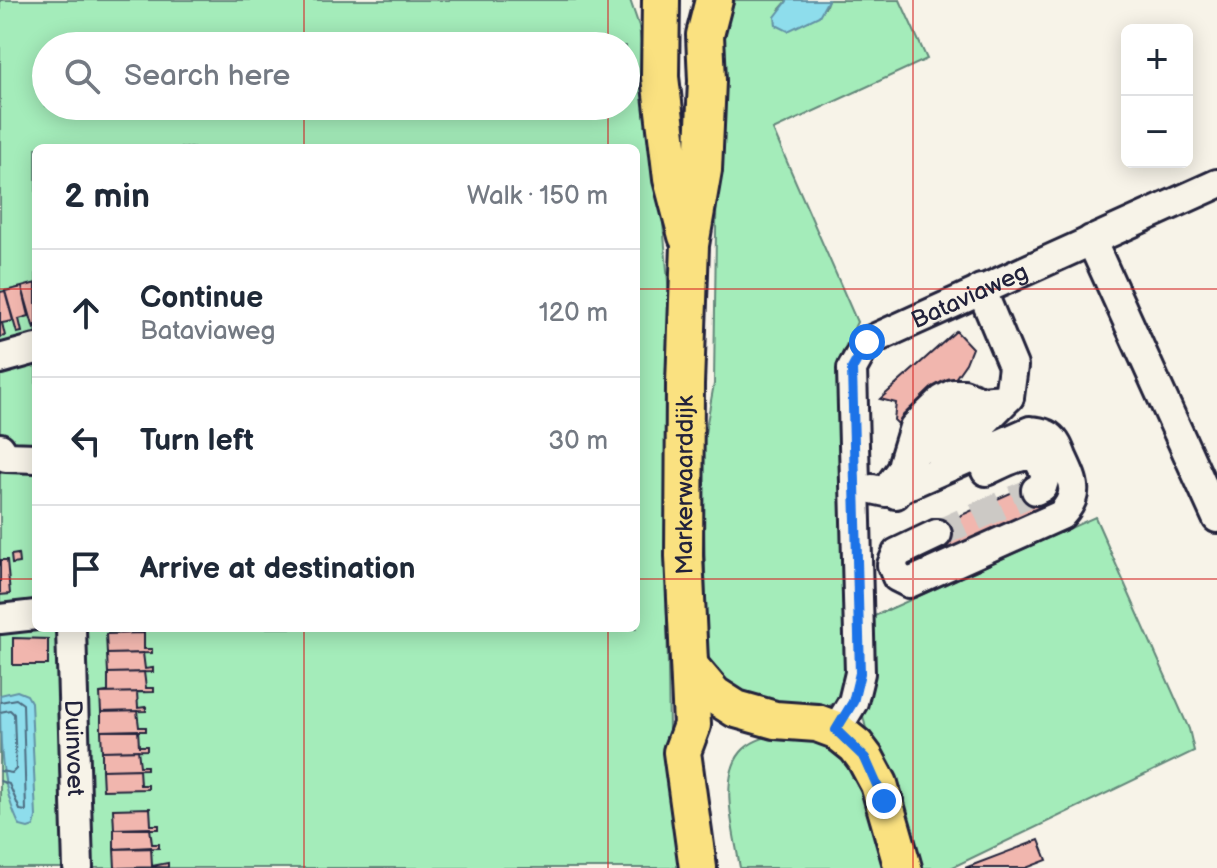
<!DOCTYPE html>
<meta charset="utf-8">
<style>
:root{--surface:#fff;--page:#f2f2f3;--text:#1f2937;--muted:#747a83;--line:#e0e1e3}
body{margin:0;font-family:"Balsamiq Sans",sans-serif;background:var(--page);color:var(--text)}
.controls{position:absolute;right:24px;top:24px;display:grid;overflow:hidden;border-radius:12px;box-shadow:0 4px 20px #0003}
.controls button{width:72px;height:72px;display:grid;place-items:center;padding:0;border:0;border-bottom:2px solid var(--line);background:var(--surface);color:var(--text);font:40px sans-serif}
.stop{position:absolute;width:24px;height:24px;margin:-18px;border:6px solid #1a73e8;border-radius:50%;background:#fff}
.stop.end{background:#1a73e8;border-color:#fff;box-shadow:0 2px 8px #0008}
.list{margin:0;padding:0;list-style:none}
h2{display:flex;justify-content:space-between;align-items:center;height:104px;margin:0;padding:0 32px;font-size:34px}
h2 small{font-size:26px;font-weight:400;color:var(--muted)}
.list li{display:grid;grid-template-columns:52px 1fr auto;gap:24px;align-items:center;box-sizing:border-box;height:128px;padding:0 32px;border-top:2px solid var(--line)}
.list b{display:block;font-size:30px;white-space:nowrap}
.list p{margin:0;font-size:26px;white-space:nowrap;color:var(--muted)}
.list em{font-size:26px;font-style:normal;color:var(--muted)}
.icon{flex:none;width:44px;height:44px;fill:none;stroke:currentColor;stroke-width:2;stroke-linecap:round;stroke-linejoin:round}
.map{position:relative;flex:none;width:1217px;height:868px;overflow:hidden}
.search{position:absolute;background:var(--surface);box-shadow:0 4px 20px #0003;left:32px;top:32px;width:608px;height:88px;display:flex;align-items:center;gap:20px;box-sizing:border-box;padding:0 28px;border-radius:44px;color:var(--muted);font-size:30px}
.panel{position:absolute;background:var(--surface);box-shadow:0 4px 20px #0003;left:32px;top:144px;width:608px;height:488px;border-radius:12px}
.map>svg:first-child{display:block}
</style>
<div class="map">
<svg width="1217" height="868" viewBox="0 0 1217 868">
<rect width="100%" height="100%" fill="#f7f3e8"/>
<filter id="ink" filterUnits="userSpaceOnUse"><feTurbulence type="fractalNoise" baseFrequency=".0125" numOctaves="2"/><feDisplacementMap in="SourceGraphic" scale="16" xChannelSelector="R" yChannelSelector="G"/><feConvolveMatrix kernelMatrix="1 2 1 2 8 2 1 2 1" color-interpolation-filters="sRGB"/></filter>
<g filter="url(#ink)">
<path fill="#a4ecba" stroke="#63877a" stroke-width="2" fill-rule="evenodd" d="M0 0H630L639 26 659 175 669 294 666 544 670 794 680 868H0ZM46 46H626V106H46ZM36 148H636V628H36Z
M735 0H788L780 9 825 8 828 0H900L927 59 773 130 857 322 839 360 838 377 849 673 839 700 818 713 743 699 711 675 707 650 702 450 714 384 718 80 727 25Z
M1095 517 1189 729 1194 751 951 868H919L868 737 862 712 870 618Z
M779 733 809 734 849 758 866 789 889 868H740C735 836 718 779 741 752 750 741 766 737 779 733Z"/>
<path fill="#8eddec" stroke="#6392a5" stroke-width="2" d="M788 0H828L819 16 788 31 776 25 775 17Z
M17 691 27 695 31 702 36 817 34 826 28 828 20 826C0 787 0 740 0 695Z"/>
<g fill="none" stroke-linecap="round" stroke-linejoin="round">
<path stroke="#4d6d82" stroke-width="2" d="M0 702 16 699 23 704 26 811 20 810 9 784 0 781
M0 712 10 710 14 714 16 769 12 773 0 771"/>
</g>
<path fill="#f1b6ae" stroke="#22223b" stroke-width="2" d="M36 283V328L34 329 22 287Z
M22 287 29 316 19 319 22 332 17 333 5 291Z
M5 291 13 321 2 323 5 336 0 337V292Z
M956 331 972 348 966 363 952 383 900 426 894 420 896 403 880 399Z
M1033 483 1046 513 946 557 933 528Z
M18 554 19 563 12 564 11 555Z
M0 560H7L10 594 0 595Z
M144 633V649H152V653L107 654 106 634Z
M13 638 48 639V665H13Z
M143 653 145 669 153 668V672L108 673 107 654Z
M144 672 146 688H154V692L100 693 108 692V673Z
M137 692 138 708 146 707V711L101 712 100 693 145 692Z
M137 711 139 727H146V731H101V712Z
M138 730 139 746H147V750L102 751 101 731Z
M138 750 140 766H147V769L102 770V751Z
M139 769 140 785H148V789L103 790 102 770Z
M150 808 151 825H159V829H114L113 809Z
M150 828 152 844H159V848L114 849V829Z
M1039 840 1047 860 1026 868H965Z
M151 847 152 866 168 863V867L115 868 114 849Z"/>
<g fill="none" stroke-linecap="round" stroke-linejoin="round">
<path stroke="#ccc9c5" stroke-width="28" stroke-dasharray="28 14" stroke-linecap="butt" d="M937 534 1036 490"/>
<defs>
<g id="minor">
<path d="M1091 240 1217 518"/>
<path d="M0 359 36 349"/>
<path d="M0 448 6 457 36 458"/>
<path d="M941 458 973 433 1009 397 1013 366 981 289"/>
<path d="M903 463 914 427 942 400 953 394H964L982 401"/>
<path d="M986 471C1002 464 1020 452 1037 457L1046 474 1042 487 1036 490"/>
<path d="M872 489 886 492 894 491 1030 431C1037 432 1043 432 1049 436 1056 441 1059 449 1062 457 1073 481 1081 494 1061 515L909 583 897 577 892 565 897 553 937 534"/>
<path d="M896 494 892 482C907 460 948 415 973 404 984 398 997 402 1009 397"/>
<path d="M0 619 36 615"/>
<path id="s1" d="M71 628 78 868"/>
<path id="s2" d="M836 730 853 702 860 673 852 369 867 342 1217 184"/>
</g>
<g id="major">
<path d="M661 0 660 77 672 179 687 236"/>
<path d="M691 668 714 695 736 709 775 720 817 723 836 730 856 746 865 758 879 784 903 868"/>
<path id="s3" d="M698 868 682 752 692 725 684 556 685 384 690 245 703 170 707 81 705 35 714 0"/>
</g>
</defs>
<use href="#minor" stroke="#22223b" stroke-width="34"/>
<use href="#major" stroke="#22223b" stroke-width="42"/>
<use href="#minor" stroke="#f7f3e8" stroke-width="28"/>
<use href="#major" stroke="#fae180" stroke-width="36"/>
</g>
</g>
<g fill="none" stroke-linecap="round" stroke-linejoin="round" filter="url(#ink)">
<path stroke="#1a73e8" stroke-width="10" d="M867 342 852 369 860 673 853 702 836 730 865 758 884 801"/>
</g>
<path fill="none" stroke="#d62828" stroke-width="2" stroke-opacity="0.55" d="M304 0V46M608 0V46M913 0V868M304 106V148M608 106V148M0 289H36M636 289H1217M0 579H36M636 579H1217M304 628V868M608 628V868"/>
<g text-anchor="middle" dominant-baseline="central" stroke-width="6" stroke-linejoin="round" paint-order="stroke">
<g font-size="24" fill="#22223b" stroke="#f7f3e8">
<text stroke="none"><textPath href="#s2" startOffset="510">Bataviaweg</textPath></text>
<text stroke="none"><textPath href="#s3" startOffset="386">Markerwaarddijk</textPath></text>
<text stroke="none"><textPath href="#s1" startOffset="120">Duinvoet</textPath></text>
</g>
</g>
</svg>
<div class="controls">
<button>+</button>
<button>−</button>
</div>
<div class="stop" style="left:867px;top:342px"></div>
<div class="stop end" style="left:884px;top:801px"></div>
<div class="search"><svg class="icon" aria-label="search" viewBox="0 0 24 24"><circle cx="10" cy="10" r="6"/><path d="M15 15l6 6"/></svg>Search here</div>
<section class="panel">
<h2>2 min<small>Walk · 150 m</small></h2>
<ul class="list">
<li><svg class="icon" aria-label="ahead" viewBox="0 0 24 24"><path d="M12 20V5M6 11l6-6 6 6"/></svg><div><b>Continue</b><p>Bataviaweg</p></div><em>120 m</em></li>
<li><svg class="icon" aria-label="left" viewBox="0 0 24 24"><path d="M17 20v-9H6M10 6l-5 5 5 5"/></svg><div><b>Turn left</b></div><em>30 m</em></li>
<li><svg class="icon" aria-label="arrive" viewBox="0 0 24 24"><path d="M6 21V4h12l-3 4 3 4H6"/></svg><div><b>Arrive at destination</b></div></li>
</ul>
</section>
</div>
